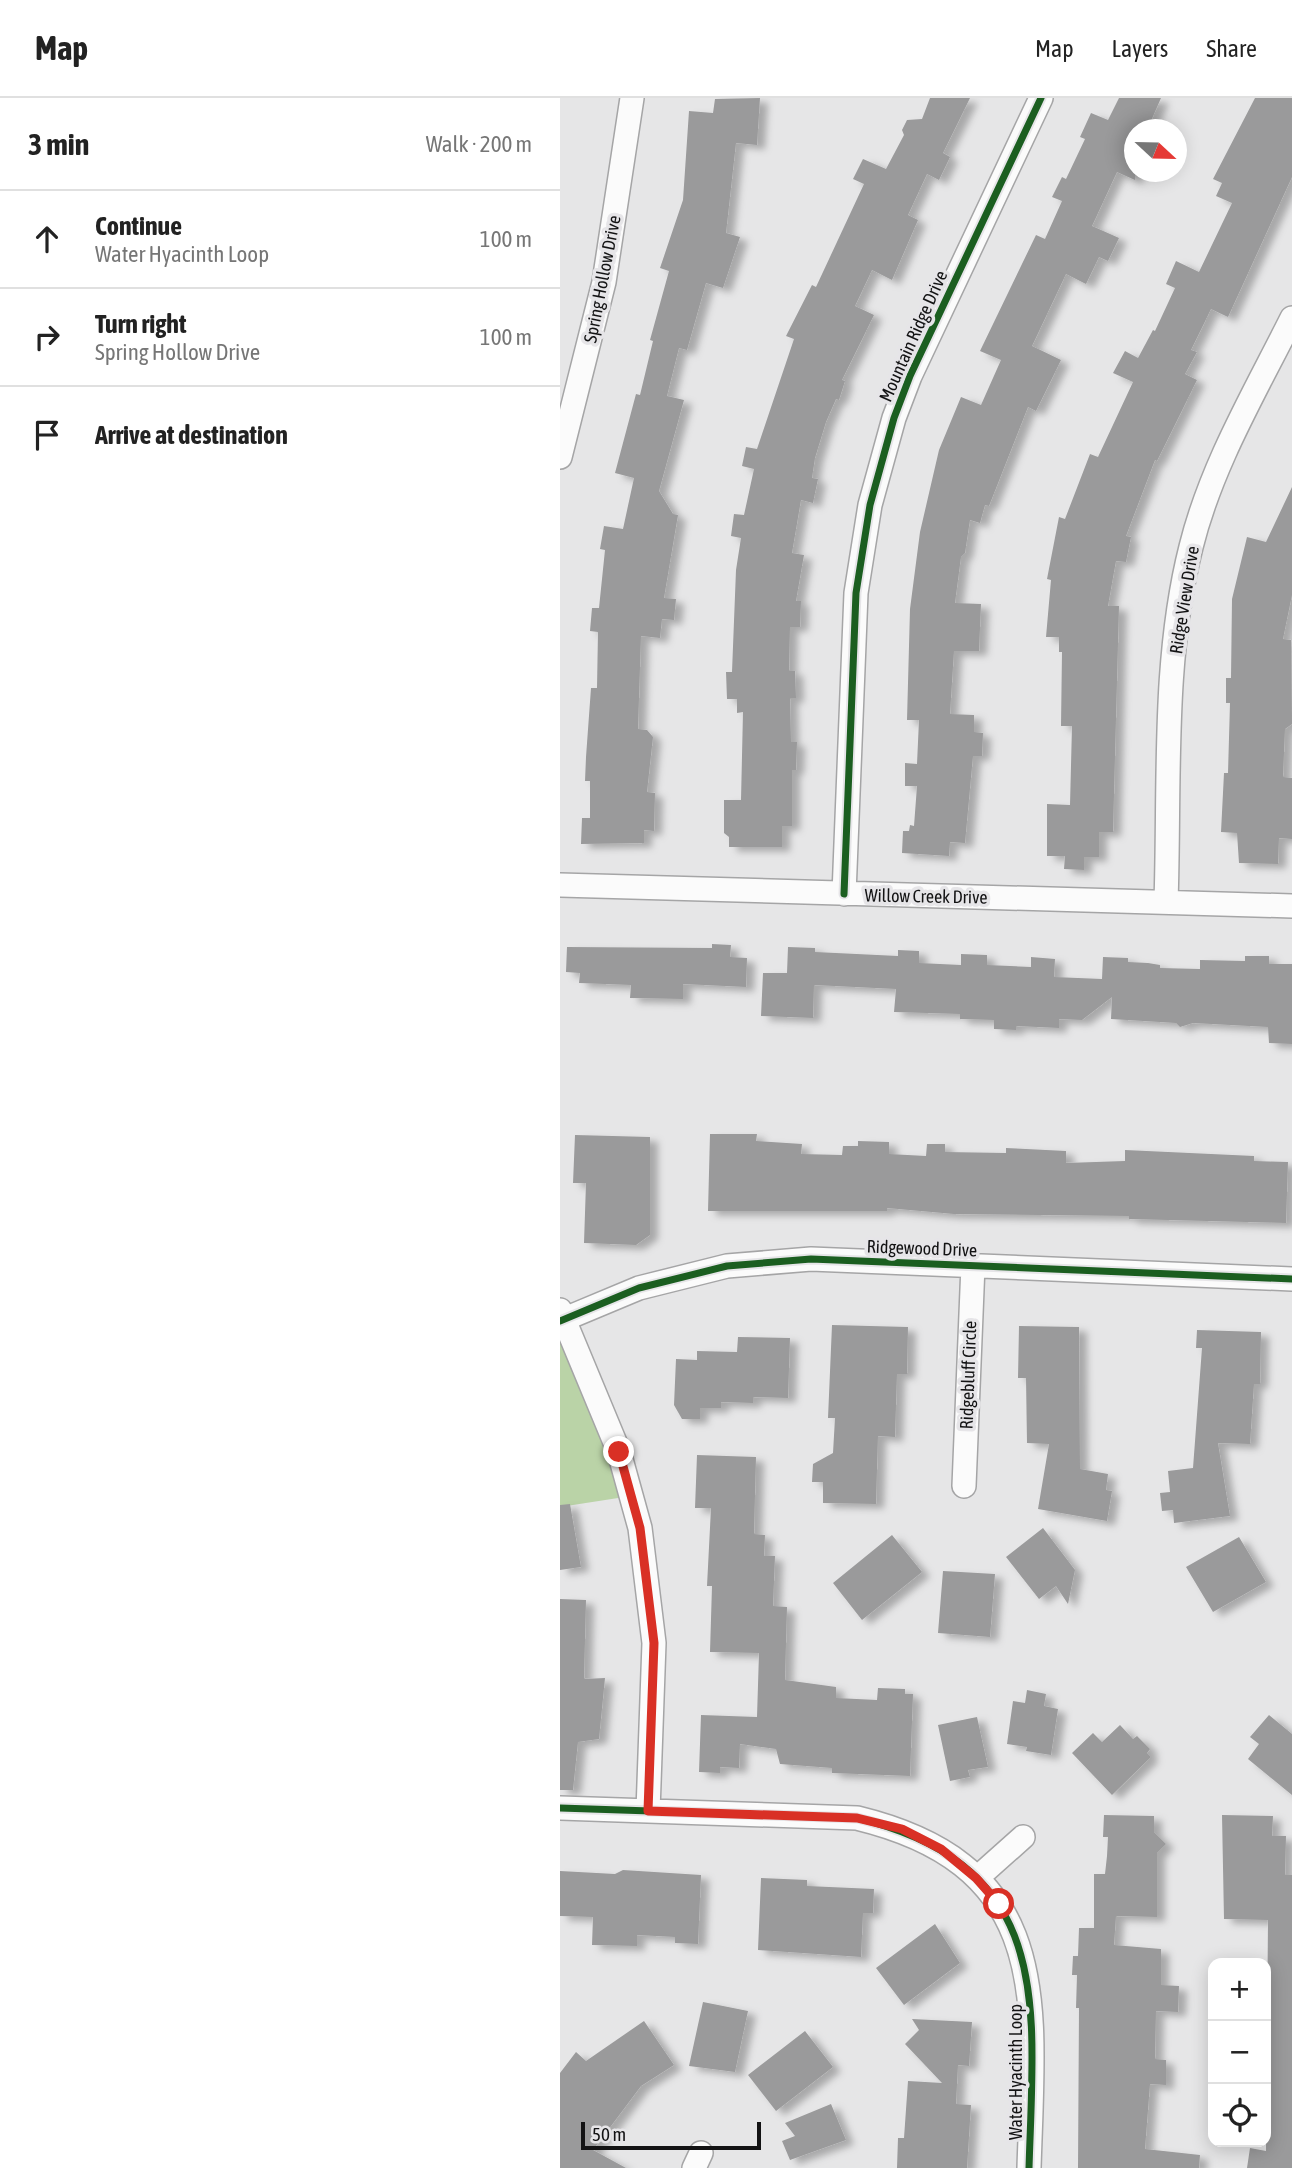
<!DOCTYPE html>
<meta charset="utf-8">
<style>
:root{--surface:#fff;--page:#f2f2f2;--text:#222;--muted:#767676;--line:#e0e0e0}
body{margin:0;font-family:"Asap Condensed",sans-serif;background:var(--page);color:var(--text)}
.controls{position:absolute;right:21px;bottom:21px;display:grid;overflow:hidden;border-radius:14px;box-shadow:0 4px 18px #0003}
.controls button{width:63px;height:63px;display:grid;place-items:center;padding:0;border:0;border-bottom:2px solid var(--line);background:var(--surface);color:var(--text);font:35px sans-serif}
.compass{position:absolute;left:564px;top:21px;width:63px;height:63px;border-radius:50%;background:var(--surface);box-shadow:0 4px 18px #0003;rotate:112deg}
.scale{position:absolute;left:21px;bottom:18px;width:180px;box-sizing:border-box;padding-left:7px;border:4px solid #131314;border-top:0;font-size:19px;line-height:24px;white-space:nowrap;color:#131314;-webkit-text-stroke:5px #e6e5e8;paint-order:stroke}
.stop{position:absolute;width:21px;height:21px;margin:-16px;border:5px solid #d93025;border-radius:50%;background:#fff}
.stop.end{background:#d93025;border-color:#fff;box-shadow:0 2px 7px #0008}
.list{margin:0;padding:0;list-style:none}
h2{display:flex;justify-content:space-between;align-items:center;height:91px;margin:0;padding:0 28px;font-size:30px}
h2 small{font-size:23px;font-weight:400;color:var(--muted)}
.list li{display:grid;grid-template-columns:46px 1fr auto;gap:21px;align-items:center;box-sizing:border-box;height:98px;padding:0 28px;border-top:2px solid var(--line)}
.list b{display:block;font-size:26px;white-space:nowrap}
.list p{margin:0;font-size:23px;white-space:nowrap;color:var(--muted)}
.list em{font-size:23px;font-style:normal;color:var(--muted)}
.icon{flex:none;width:38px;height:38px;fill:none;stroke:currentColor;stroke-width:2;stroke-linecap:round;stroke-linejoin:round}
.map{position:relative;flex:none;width:732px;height:2070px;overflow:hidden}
header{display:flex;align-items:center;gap:42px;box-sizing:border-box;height:98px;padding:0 35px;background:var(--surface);border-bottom:2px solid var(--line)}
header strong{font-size:33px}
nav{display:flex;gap:38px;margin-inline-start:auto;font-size:24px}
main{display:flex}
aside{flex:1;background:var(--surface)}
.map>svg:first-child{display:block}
</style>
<header>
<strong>Map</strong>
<nav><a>Map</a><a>Layers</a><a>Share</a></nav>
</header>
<main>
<aside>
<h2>3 min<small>Walk · 200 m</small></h2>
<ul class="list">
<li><svg class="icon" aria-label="ahead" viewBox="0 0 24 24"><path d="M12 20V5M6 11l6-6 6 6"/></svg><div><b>Continue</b><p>Water Hyacinth Loop</p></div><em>100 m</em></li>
<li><svg class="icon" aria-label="right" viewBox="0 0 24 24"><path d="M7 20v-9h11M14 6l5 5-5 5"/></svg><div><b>Turn right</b><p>Spring Hollow Drive</p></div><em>100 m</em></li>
<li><svg class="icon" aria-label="arrive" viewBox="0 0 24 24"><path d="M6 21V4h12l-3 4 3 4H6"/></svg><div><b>Arrive at destination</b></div></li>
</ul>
</aside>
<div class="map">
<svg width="732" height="2070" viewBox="0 0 732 2070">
<defs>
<filter id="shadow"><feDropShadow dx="8" dy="4.5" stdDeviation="3.5" flood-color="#0004"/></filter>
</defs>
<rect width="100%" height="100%" fill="#e6e6e7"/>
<path fill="#bad3a7" d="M0 1223 71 1398 0 1409Z"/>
<path fill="#9a9a9b" filter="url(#shadow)" d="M200 0 197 47 176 45 166 135 180 139 163 190 146 185 127 252 119 250 107 298 124 302 99 393 113 416 118 417 104 500 116 501 114 522 102 521 100 540 81 538 78 631 87 632 93 639 87 694 95 695 94 733 84 732V745L21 746 22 720H30V683H25L26 659 31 590H37L38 534 30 533 32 510H39L45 452 40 451 44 428 63 431 74 380 55 375 76 296 80 297 93 243 90 242 109 173 100 170 123 102 129 13 153 15 155 1Z
M370 0H410L383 55 390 59 379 82 367 76 348 117 358 122 332 182 312 172 295 208 314 217 282 282 285 283 279 302 276 301 266 324 255 360 252 380 258 381 253 405 241 402 232 455 244 457 236 503H241L240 529H230L229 573H235L236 600H230L231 644H237L236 672H232V728H222V749H169V739L164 735V702H181L183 614 177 615V601H167L166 574H172L176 472 181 440 171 438 174 416 184 417 194 371 182 368 186 349 197 351 234 241 226 238 252 187 256 189 304 86 293 81 303 61 326 71 344 37 342 32 347 22 362 21Z
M559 0H601L587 32H575V82L557 74 532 128 559 140 548 163 539 159 526 186 506 176 472 248 501 262 476 313 468 309 429 408 425 407 420 425 410 422 405 455 401 459 395 505 421 506 419 553H394L390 616 414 617V634L423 635 422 658H413L405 745 390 744 389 758 342 755 343 733H349L350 727 354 728 357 688H345V665L357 666 359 622H347L350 511 360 434 379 352 401 299 421 307 441 262 420 253 476 137 485 141 502 103 492 99 502 79 506 81 525 41 520 39 531 15 548 22Z
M695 0H732V79L668 219 651 211 631 252 637 254 625 276 637 282 597 363 595 362 566 438 571 439 566 464 556 463 548 508H559L553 734H539V759H524V772L504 771 505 758H487V706L510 707 512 628H501L502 554H499V539H486L491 482 487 481 499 419 505 421 530 356 538 359 573 284 553 275 565 253 578 260 593 232 595 233 615 190 606 186 616 163 639 174 672 105 656 98 662 85 653 81Z
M732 389V497L723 541 731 542 732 626 725 631 723 679 732 680V741L719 740 718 766 679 765 677 735 661 734 664 675H668L670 605H666V580H671L672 501 687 439 706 444Z
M152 846 171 847 170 859 187 860 186 889 123 886V901L70 900 71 887 19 885 20 875 6 874 7 849 152 850Z
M228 849 255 850V854L338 858V852L359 853V865L401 867V856L427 857V867L471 869V859L495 861 494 879 542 881 543 859 568 860V864L588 865 600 867V870L640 871V862L685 863V858H709V866H732V946L709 945 708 929 633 925 620 929 616 925 551 921 552 899 522 922 499 921V930L456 928V932L434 931V922L400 921V916L334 914 336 891 254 887 253 920 201 918 203 875H227Z
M150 1036H197L196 1043 242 1046 241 1056 282 1057 283 1048H298V1043L329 1044V1056L366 1058 367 1046H385V1054L446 1055V1050L506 1053V1065L565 1063V1052L694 1058V1063L728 1064 726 1125 569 1121V1118L394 1116 327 1110V1113H148Z
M15 1037 90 1039V1137L76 1147 24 1145 26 1085H13Z
M272 1227 348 1229 347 1276H337L335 1339 318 1338 316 1406 263 1405V1384H252L253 1366 273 1355 275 1320H268Z
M459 1228 519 1229 520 1371 548 1376 546 1392 552 1393 547 1423 478 1411 489 1346 467 1345 466 1280H458Z
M637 1232 701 1234 700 1286H694L690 1346 658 1345 670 1418 614 1425 613 1412 602 1413 600 1395 610 1394 608 1373 633 1370 642 1250H636Z
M178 1239 230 1240 228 1300 193 1299V1305L161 1304V1310H140V1321H122L114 1307 116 1261 137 1262V1253L177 1254Z
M137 1357 196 1359 194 1436 205 1437 204 1458H215L213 1508 227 1509 225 1582 276 1589V1600L317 1602 318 1590 345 1591V1596H353L350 1678 272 1675V1670L220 1666 216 1651 180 1646 179 1670 160 1669V1675L139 1674 141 1617 197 1619 199 1555 150 1554 152 1488H147L151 1410H135Z
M10 1406 21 1469 0 1472V1407Z
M483 1430 515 1472 508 1506 496 1488 479 1501 446 1459Z
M332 1437 362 1474 302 1522 273 1485Z
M679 1439 706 1484 653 1514 626 1469Z
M383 1473 435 1476 430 1539 378 1535Z
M0 1501 26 1502 24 1581 45 1580 39 1641 18 1644 13 1692H0Z
M467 1592 486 1596 484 1608 498 1611 491 1657 466 1653 467 1649 447 1646 453 1603 465 1605Z
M709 1617 732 1636V1697L688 1661 699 1646 690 1639Z
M417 1619 428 1669 408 1672 410 1679 390 1683 378 1627Z
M560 1627 573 1641 577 1638 590 1651 587 1655 591 1659 552 1697 512 1655 533 1635 542 1644Z
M544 1717 594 1718V1734L606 1746 597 1755V1819L556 1818 554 1847 601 1851V1887L619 1888 618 1914 596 1913 595 1961 606 1962V1987L590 1986 585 2051 640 2057 639 2070H518L519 1910H516L517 1877H512L513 1858H518L519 1830H534V1776H545L547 1758 548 1739H543Z
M662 1717 713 1718 712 1738H726L725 1777H732V2070H687L690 2050 706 2053 708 1822 664 1821Z
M63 1772 141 1777 138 1846 115 1845V1839L77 1837V1848L32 1847 33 1819 0 1818V1773L55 1776Z
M201 1780 247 1782V1788L314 1791 313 1815H303L301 1859 198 1852Z
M375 1826 400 1865 344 1907 316 1870Z
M143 1904 188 1913 175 1974 129 1968Z
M352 1921 412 1924 409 1968 398 1967 396 2006 411 2007 407 2070H337L338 2040H344L348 1983 382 1985 345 1946 359 1932Z
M84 1923 114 1967 81 1988 33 2052 66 2070H0V1975L16 1954 26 1963Z
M245 1933 273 1969 216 2013 188 1977Z
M271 2006 286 2042 230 2062 222 2043 235 2038 225 2025Z"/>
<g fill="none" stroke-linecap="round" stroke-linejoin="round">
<defs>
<path id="street" d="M0 359 44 184 72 0
M0 787 732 808
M284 796 296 495 310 407 334 320 350 278 481 0
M606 804C610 687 602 563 631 449 651 368 695 294 732 220
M0 1212 59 1354 80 1430 94 1545 88 1713
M0 1223 79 1190 167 1168 251 1161 732 1181
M404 1388 413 1167
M0 1710 297 1720C495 1768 474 1905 469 2070
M417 1780 463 1739
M134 2070 141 2055"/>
</defs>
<use href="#street" stroke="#a5a5a6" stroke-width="26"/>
<use href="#street" stroke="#fbfbfb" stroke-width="23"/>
<defs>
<path id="cycleway" d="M284 796 296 495 310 407 334 320 350 278 481 0
M0 1223 79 1190 167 1168 251 1161 732 1181
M0 1710 297 1720C495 1768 474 1905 469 2070"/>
</defs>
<use href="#cycleway" stroke="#e6e5e8" stroke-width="11"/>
<use href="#cycleway" stroke="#1b5e20" stroke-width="7"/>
</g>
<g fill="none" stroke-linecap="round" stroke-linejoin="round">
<path stroke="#d93025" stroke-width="9" d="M59 1354 80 1430 94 1545 88 1713 297 1720 342 1731 381 1751 416 1780 439 1806"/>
</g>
<g text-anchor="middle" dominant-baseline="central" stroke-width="7" stroke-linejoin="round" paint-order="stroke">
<g font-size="18" fill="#131314" stroke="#e6e5e8">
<text transform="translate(42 181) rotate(-79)">Spring Hollow Drive</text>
<text transform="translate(353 238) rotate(-66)">Mountain Ridge Drive</text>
<text transform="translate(624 502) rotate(-81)">Ridge View Drive</text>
<text transform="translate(366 798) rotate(1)">Willow Creek Drive</text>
<text transform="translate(362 1150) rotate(2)">Ridgewood Drive</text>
<text transform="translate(408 1277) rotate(-88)">Ridgebluff Circle</text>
<text transform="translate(455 1974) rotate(-90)">Water Hyacinth Loop</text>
</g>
</g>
</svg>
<div class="controls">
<button>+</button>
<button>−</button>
<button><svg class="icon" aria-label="locate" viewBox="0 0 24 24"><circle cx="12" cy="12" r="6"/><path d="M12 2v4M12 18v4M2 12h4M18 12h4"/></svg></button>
</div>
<svg class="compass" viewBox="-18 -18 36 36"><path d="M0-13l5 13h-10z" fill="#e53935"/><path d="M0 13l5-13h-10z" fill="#767676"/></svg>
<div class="scale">50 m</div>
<div class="stop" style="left:439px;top:1806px"></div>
<div class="stop end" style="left:59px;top:1354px"></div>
</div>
</main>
